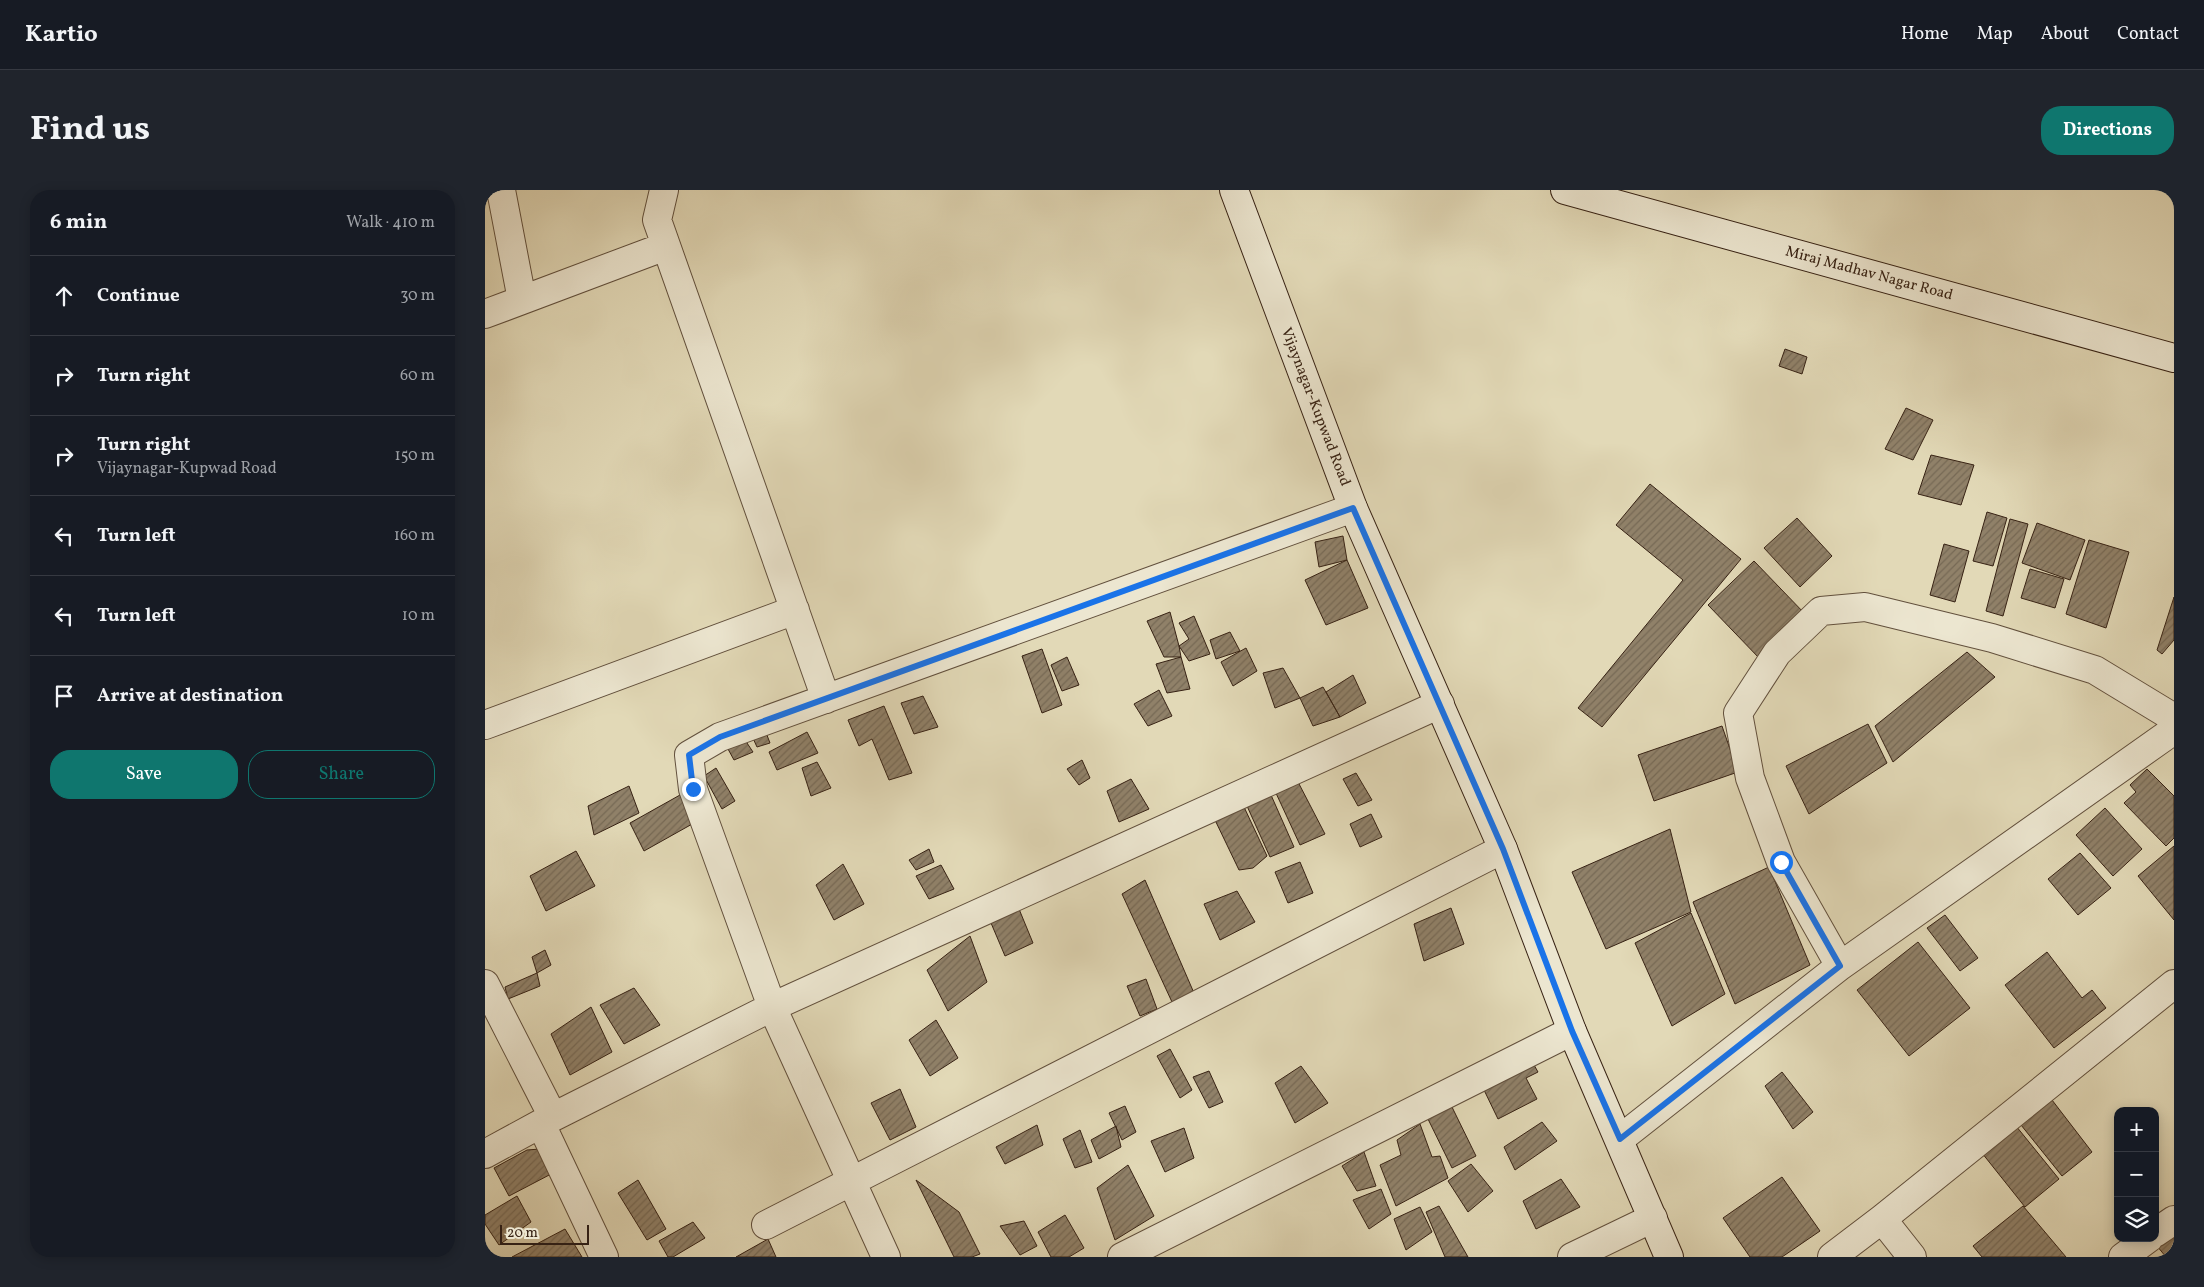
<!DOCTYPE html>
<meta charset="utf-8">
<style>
:root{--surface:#171b24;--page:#20242c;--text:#f1f3f6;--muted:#9ea1a6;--line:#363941;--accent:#0f766e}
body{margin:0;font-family:Vollkorn,serif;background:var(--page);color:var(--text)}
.controls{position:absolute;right:15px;bottom:15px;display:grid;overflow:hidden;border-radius:10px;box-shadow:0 2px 12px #0003}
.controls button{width:45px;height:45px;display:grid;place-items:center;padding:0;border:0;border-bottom:1px solid var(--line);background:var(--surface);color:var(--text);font:25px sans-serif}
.scale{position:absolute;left:15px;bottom:12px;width:89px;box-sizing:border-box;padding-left:5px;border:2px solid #372214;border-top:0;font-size:14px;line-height:18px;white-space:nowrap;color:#372214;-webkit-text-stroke:4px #ece6d0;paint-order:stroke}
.stop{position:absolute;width:15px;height:15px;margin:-11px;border:4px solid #1a73e8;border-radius:50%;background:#fff}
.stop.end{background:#1a73e8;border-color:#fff;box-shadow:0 1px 5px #0008}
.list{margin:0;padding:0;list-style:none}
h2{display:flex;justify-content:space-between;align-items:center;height:65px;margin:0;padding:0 20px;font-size:21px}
h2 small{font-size:16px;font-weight:400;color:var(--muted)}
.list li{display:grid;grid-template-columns:32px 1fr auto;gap:15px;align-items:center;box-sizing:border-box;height:80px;padding:0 20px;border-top:1px solid var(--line)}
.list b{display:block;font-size:19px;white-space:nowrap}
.list p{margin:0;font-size:16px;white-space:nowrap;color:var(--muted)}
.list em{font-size:16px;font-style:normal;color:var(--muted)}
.actions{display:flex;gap:10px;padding:15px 20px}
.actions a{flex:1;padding:11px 0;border:1px solid var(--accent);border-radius:20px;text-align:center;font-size:18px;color:var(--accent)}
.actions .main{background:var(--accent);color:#fff}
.icon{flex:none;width:28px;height:28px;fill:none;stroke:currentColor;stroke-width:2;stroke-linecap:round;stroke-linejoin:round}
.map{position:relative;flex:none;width:1689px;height:1067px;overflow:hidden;border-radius:20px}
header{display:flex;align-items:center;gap:30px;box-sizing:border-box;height:70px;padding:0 25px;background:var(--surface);border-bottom:1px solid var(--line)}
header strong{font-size:24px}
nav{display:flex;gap:28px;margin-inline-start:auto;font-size:18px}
.intro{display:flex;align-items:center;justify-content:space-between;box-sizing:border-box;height:120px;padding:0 30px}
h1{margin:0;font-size:35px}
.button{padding:12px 22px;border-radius:20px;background:var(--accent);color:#fff;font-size:18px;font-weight:700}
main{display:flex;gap:30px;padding:0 30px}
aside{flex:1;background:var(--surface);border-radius:20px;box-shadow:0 2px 12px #0003}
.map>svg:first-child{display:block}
</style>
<header>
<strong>Kartio</strong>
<nav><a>Home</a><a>Map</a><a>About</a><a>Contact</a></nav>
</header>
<div class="intro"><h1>Find us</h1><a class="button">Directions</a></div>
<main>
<aside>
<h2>6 min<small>Walk · 410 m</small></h2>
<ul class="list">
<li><svg class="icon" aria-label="ahead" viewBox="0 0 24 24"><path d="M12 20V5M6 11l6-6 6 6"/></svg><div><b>Continue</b></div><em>30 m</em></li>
<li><svg class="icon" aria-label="right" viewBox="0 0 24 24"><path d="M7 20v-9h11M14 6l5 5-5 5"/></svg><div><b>Turn right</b></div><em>60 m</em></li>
<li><svg class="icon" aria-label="right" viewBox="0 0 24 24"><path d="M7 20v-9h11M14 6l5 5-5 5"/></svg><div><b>Turn right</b><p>Vijaynagar-Kupwad Road</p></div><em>150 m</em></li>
<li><svg class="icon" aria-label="left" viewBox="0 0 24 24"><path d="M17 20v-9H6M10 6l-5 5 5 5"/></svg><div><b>Turn left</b></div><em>160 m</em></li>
<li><svg class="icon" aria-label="left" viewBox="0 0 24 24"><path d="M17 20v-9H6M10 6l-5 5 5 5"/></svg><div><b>Turn left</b></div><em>10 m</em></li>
<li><svg class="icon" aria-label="arrive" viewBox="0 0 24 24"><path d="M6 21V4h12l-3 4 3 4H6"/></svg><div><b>Arrive at destination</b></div></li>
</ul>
<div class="actions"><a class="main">Save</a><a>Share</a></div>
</aside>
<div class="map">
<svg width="1689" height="1067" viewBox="0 0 1689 1067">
<defs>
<pattern id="building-hatch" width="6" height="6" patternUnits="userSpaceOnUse" patternTransform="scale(1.25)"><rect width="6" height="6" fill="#908169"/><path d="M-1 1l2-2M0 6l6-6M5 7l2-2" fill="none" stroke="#766955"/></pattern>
</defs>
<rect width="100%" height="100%" fill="#e2d9b7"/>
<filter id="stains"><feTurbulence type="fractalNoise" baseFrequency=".004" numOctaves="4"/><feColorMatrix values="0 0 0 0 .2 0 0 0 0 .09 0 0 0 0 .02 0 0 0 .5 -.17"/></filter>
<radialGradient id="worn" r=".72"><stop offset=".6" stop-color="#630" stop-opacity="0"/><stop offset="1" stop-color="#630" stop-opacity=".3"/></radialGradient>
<path fill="url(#building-hatch)" stroke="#372214" d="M1300 159 1322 167 1317 184 1294 176Z
M1421 218 1448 230 1428 270 1400 259Z
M1446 265 1489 275 1476 315 1433 304Z
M1165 294 1256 369 1117 537 1093 518 1198 390 1131 335Z
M1502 322 1522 328 1508 376 1488 371Z
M1312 328 1347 366 1315 397 1279 358Z
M1525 329 1543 334 1518 426 1501 421Z
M1552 333 1600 350 1585 390 1537 373Z
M858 346 862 370 834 377 830 352Z
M1604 350 1644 362 1621 438 1581 424Z
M1459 354 1484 361 1470 412 1445 405Z
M862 370 883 418 841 435 820 390Z
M1269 371 1321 425 1275 469 1223 415Z
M1545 379 1579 389 1570 418 1536 408Z
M1689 407V450L1677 464 1672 460Z
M685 422 694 456 696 467H679L662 431Z
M709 426 725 464 704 471 694 456 704 449 694 433Z
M745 442 755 461 731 469 725 450Z
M761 458 772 481 748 496 736 472Z
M557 459 577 515 557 523 537 466Z
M1482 462 1510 487 1408 572 1390 536Z
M582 467 594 495 577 501 566 475Z
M696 467 705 499 682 503 671 474Z
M798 478 815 508 790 518 778 483Z
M868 485 881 513 855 527 841 502Z
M838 497 855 527 828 536 815 508Z
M674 500 687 526 663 536 649 514Z
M438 506 453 537 429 544 416 513Z
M399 516 427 583 404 590 387 549 374 556 363 530Z
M1383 534 1402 573 1324 624 1301 576Z
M1237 536 1253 582 1169 611 1153 565Z
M280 540 285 553 272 557 267 546Z
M322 542 333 563 292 580 284 562Z
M260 550 268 562 249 570 243 559Z
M597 570 605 588 594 595 582 579Z
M332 572 346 598 326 606 317 578Z
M231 578 250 611 237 619 219 586Z
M1662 579 1689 606V648L1681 656 1639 613 1651 602 1645 595Z
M871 583 887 610 873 616 858 589Z
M646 589 664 619 634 632 622 601Z
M812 590 840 644 815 655 790 601Z
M144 596 154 623 109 645 103 616Z
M195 605 209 633 159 661 145 633Z
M786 605 809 657 785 667 762 616Z
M759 617 782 666 768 678 754 680 730 630Z
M1620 618 1657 659 1628 686 1591 645Z
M886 624 897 647 875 657 865 634Z
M1185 639 1206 722 1121 759 1087 682Z
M1689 656V730L1653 686Z
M444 659 449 672 431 680 424 670Z
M91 661 110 696 61 721 45 686Z
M1595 663 1626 698 1593 725 1563 689Z
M815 672 828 703 803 713 790 682Z
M358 674 379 714 349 730 331 695Z
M456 675 469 699 444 709 431 686Z
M1284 677 1325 775 1250 814 1208 712Z
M660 690 709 803 687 812 637 704Z
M752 701 770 732 735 750 719 714Z
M966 718 979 754 939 771 929 734Z
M534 719 548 753 520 766 506 733Z
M1206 723 1240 804 1187 836 1150 753Z
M1460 725 1493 768 1475 781 1442 738Z
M485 746 502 792 463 821 442 780Z
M1433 752 1485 818 1424 866 1372 800Z
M60 760 66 775 52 783 47 767Z
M1562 762 1597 808 1607 800 1621 818 1569 858 1520 795Z
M52 783 55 796 23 809 20 797Z
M661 789 672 819 655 826 642 796Z
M149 798 175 835 139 854 115 815Z
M106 817 127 862 85 885 66 844Z
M451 830 473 868 445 886 424 850Z
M685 859 707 900 695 908 672 866Z
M1049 875 1053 882 1041 888 1052 909 1013 929 999 900Z
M816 876 843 913 810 933 790 893Z
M724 881 738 912 724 918 708 887Z
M1297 882 1328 922 1308 939 1280 896Z
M415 899 431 937 405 950 386 913Z
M1567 910 1607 962 1577 986 1536 935Z
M966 915 991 966 967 978 942 927Z
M640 916 651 942 637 950 624 923Z
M1057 932 1072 951 1030 980 1019 957Z
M935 934 947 967 955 966 963 988 911 1016 895 975 916 965 912 950Z
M552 935 558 955 520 974 511 957Z
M631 936 636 957 614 969 606 950Z
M1531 936 1574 989 1540 1017 1497 963Z
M699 938 709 968 680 982 666 951Z
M595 940 607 972 590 978 578 949Z
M55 959 68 983 24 1006 9 978 42 960Z
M879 962 891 996 872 1001 857 976Z
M986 974 1008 1001 983 1022 963 991Z
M643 975 669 1026 630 1050 612 998Z
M1297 987 1335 1041 1297 1067H1265L1238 1028Z
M1076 989 1095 1017 1051 1039 1038 1011Z
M153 990 181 1039 162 1050 133 1003Z
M431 990 474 1022 495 1064 487 1067H469Z
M896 999 906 1024 884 1039 868 1010Z
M32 1006 46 1032 14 1055 0 1034V1025Z
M954 1016 983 1067H960L941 1022Z
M1538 1016 1581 1067H1497L1488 1056Z
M935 1017 947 1042 921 1060 909 1029Z
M580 1025 599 1058 584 1067H566L553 1042Z
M539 1031 552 1056 535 1065 515 1036Z
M208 1032 220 1048 188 1067H183L174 1051Z
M80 1039 97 1067H27Z
M1689 1041V1067H1681L1672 1056Z
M283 1049 291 1067H251Z"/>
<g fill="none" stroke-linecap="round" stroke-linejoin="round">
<defs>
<path id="street" d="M16 0 37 110
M179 0 172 30 341 509
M0 124 181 56
M0 535 310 420
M1355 776 1296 672 1265 588 1253 523 1292 463 1336 421 1380 417 1507 448 1610 480 1689 528
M0 794 68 927
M56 934 119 1067
M1135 949 1355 776 1689 540
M0 964 68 927 287 817 955 514
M1397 1029 1689 794
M281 1035 1018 659
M1670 1043 1689 1030
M401 1067 287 817 208 599 204 565 235 547 868 318
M637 1067 1087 841
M1087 1067 1168 1028
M1347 1067 1397 1029 1427 1067
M1638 1067 1664 1048"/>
<path id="secondary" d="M749 0 868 318 1018 659 1087 841 1184 1067
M1080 0 1689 168"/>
</defs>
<use href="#street" stroke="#62503d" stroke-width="30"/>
<use href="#secondary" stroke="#372214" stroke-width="30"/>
<use href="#street" stroke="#ece6d0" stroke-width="28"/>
<use href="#secondary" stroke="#ece6d0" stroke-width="28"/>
</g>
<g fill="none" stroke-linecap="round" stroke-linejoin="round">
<path stroke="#1a73e8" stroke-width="6" d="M208 599 204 565 235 547 868 318 1018 659 1087 841 1135 949 1355 776 1296 672"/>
</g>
<g text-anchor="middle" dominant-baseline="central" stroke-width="5" stroke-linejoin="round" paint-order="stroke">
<g font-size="15" fill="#372214" stroke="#ece6d0">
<text transform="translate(1384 84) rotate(15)">Miraj Madhav Nagar Road</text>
<text transform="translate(830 217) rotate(69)">Vijaynagar-Kupwad Road</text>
</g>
</g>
<rect width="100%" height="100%" filter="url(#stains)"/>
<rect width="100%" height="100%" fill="url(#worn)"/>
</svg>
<div class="controls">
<button>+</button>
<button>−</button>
<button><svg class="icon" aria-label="layers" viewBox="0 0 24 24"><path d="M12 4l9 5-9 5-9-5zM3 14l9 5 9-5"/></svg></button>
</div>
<div class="scale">20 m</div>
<div class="stop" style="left:1296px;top:672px"></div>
<div class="stop end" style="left:208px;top:599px"></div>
</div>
</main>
